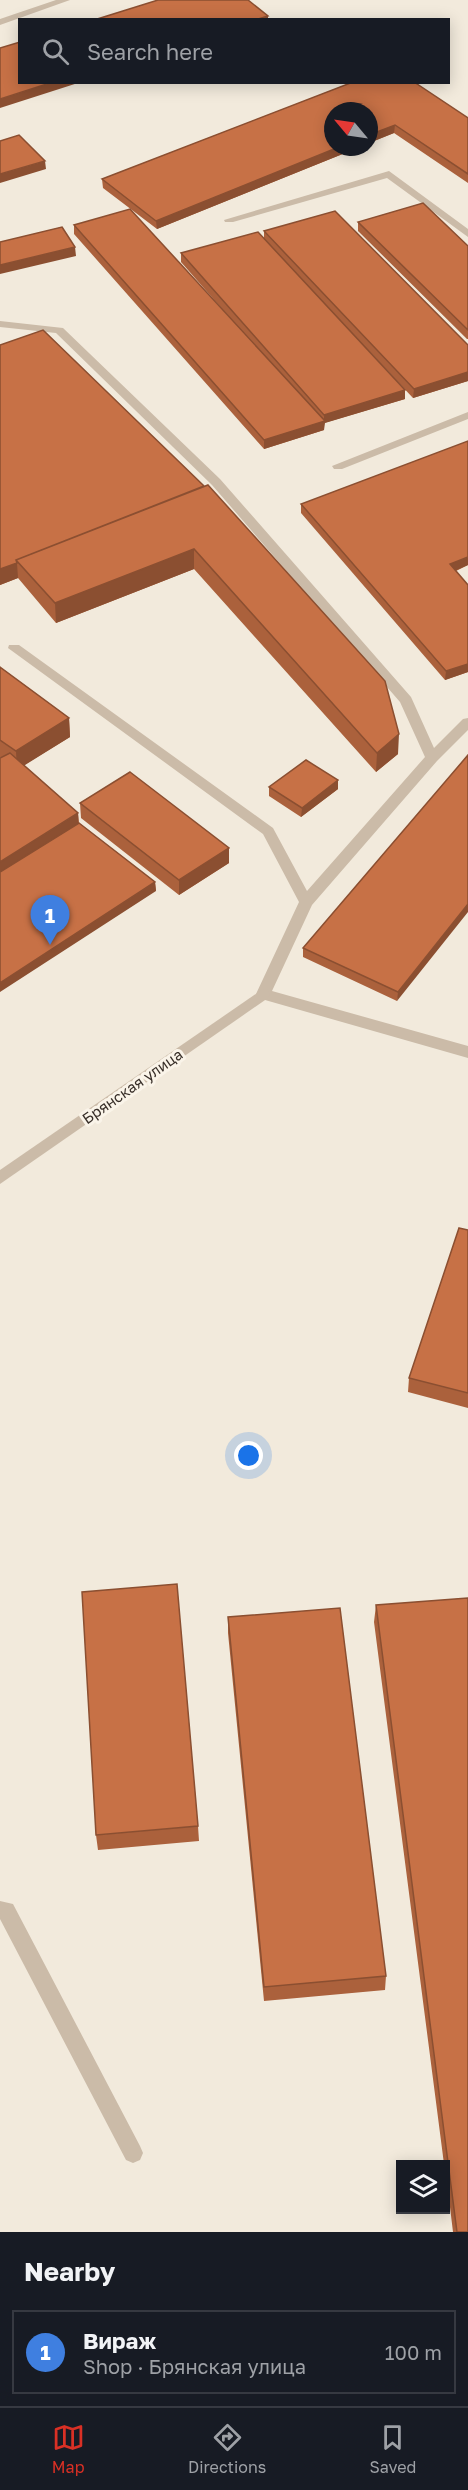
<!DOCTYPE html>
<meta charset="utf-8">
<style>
:root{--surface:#171b24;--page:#242831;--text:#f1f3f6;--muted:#9ea1a6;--line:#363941;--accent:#d93025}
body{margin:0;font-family:"Golos Text",sans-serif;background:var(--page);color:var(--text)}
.controls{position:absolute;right:18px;bottom:18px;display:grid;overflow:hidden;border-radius:0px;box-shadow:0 3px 15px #0003}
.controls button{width:54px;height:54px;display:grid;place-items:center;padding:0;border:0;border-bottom:2px solid var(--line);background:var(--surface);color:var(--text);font:30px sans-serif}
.compass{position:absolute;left:324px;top:102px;width:54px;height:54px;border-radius:50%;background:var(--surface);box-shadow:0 3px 15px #0003;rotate:299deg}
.you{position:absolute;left:249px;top:1456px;width:21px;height:21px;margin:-15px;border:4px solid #fff;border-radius:50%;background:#1a73e8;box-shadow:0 0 0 9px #1a73e833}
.badge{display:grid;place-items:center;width:39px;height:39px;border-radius:50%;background:var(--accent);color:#fff;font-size:20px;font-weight:700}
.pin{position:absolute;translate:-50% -50px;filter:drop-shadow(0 2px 3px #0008)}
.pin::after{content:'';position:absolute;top:32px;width:21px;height:18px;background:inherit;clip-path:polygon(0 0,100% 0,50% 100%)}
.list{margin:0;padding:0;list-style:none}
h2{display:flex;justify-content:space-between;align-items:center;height:78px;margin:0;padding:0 24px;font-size:26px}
h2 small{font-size:20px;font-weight:400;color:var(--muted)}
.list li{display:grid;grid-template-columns:39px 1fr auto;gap:18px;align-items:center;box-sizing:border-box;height:84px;margin:0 12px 12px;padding:0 12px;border:2px solid var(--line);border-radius:0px}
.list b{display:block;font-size:22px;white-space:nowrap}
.list p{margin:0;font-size:20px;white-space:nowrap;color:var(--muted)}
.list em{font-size:20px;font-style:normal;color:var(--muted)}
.icon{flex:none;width:33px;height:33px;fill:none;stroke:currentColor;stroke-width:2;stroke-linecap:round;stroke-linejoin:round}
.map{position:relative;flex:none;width:468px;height:2232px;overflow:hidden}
.search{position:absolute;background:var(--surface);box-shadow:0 3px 15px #0003;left:18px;right:18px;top:18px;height:66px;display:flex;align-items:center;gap:15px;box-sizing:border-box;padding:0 21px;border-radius:0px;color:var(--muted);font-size:22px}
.sheet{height:174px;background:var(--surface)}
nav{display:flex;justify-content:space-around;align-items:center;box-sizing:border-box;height:84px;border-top:2px solid var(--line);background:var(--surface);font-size:16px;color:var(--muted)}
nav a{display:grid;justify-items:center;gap:3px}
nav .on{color:var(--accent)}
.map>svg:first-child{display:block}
</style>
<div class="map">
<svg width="468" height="2232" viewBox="0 0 468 2232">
<rect width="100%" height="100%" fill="#f2eadc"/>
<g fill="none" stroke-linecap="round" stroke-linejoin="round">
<path fill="#cbbba8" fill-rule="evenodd" d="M56 0H70L0 25V19Z
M389 171 468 229V237L387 178 233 222H225L224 220Z
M0 321 63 328 220 479 411 697 434 748 463 719 468 718V730L437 761 312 905 272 991 468 1046V1058L258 998 256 994 299 902 263 834 8 648 9 645H19L273 828 307 891 425 757 400 702 212 485 56 333 0 327Z
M468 412V419L342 469H334L332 466Z
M0 1901 13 1904 140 2146 143 2153 140 2160 133 2163 126 2160 0 1919Z"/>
<path fill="#cbbba8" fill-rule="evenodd" d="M263 989 268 990 270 994 268 998 0 1184V1170Z"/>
</g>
<path fill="#ab613c" d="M353 82 468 118V183L394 133 369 143V111L333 147H360L157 229 103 188 102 179Z
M358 222 468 246V339H467L358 231Z
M74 225 237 326 181 262V253L264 238V231L468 345V381L413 398 368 350 405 399 324 423V430L264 449 74 234Z
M0 345 398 754 376 772 194 569 56 623 18 578 0 585Z
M301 504 468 565 456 571 468 585V672L445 680 301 513Z
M0 667 69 718 70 737 24 765 78 813 79 823 155 882 156 891 0 757Z
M468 755 397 1001 303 957V948Z
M269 787 338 789 301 817 269 796Z
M80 803 229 848V863L179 895 81 818Z
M468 1230V1408L408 1392 409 1378Z
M376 1605 468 2232H453L446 2174V2164H444L374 1622Z
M228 1617 386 1976 385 1990 264 2001 228 1633Z
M198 1826 199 1841 98 1850 96 1835Z"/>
<path fill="#8b4f31" d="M268 16V20H255Z
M53 82H81L0 108V99Z
M395 125 394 133 369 143V135Z
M339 147H360L157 229 156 221Z
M45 161 46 169 0 183V174Z
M75 247 76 256 0 274V265Z
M468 372V381L413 398 414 389Z
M405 390V399L325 423 324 430 264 449V440L324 421V415Z
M194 549V569L56 623 55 603Z
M468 557V565L450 573V564Z
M17 563 18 578 0 585V569Z
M468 664V672L445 680 446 671Z
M69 718 70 737 17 770 16 751Z
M399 734 398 754 376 772 377 753Z
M338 780V789L301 817 302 808Z
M78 813 79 832 0 881V862Z
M229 848V863L179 895V880Z
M155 882 156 891 0 992V983Z
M468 904V912L397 1001 398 992Z"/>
<path fill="#c77146" stroke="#8b4f31" stroke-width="1.5" d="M158 0H248L268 16 255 20H94Z
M20 42V82H53L0 99V48Z
M353 82H414L468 118V174L395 125 369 135V111H333V147H339L156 221 102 179Z
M19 135 45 161 0 174V141Z
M423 203 468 246V330L358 222Z
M130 209 325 421 264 440 74 225Z
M335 211 468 345V372L414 389 264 231Z
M62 227 75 247 0 265V242Z
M258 232 405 390 324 415 181 253Z
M43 330 204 486 16 560 17 563 0 569V345Z
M468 441V557L450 564 468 585V664L446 671 301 504Z
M208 485 385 681 399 734 377 753 194 549 55 603 16 560Z
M0 667 69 718 16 751 0 740Z
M10 753 78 813 0 862V758Z
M468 755V904L398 992 303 948Z
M306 760 338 780 302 808 269 787Z
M130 772 229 848 179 880 80 803Z
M79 823 155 882 0 983V872Z
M459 1228 468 1230V1393L409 1378Z
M177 1584 198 1826 96 1835 82 1592Z
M468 1598V2232H457L376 1605Z
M340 1608 386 1976 264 1987 228 1617Z"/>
<g text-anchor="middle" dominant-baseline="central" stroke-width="6" stroke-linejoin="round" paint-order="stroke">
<g font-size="15" fill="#372e28" stroke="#faf4e9">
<text transform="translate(132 1086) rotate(-35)">Брянская улица</text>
</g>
</g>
</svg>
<div class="controls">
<button><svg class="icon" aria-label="layers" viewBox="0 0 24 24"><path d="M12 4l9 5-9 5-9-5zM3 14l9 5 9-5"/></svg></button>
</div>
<svg class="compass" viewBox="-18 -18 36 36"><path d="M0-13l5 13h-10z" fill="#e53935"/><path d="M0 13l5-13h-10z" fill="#9ea1a6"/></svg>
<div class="you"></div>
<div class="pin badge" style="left:50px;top:945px;background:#3f7fe0">1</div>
<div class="search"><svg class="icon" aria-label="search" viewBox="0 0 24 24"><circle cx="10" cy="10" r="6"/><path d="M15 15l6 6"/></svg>Search here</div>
</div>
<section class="sheet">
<h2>Nearby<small></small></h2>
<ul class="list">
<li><span class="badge" style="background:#3f7fe0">1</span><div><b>Вираж</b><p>Shop · Брянская улица</p></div><em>100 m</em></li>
</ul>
</section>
<nav>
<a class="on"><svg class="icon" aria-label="map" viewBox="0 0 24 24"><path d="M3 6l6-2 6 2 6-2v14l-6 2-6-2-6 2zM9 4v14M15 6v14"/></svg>Map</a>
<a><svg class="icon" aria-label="directions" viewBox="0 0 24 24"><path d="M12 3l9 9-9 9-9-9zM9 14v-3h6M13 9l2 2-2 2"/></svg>Directions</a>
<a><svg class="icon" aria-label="saved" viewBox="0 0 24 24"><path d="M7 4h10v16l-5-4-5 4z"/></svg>Saved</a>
</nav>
